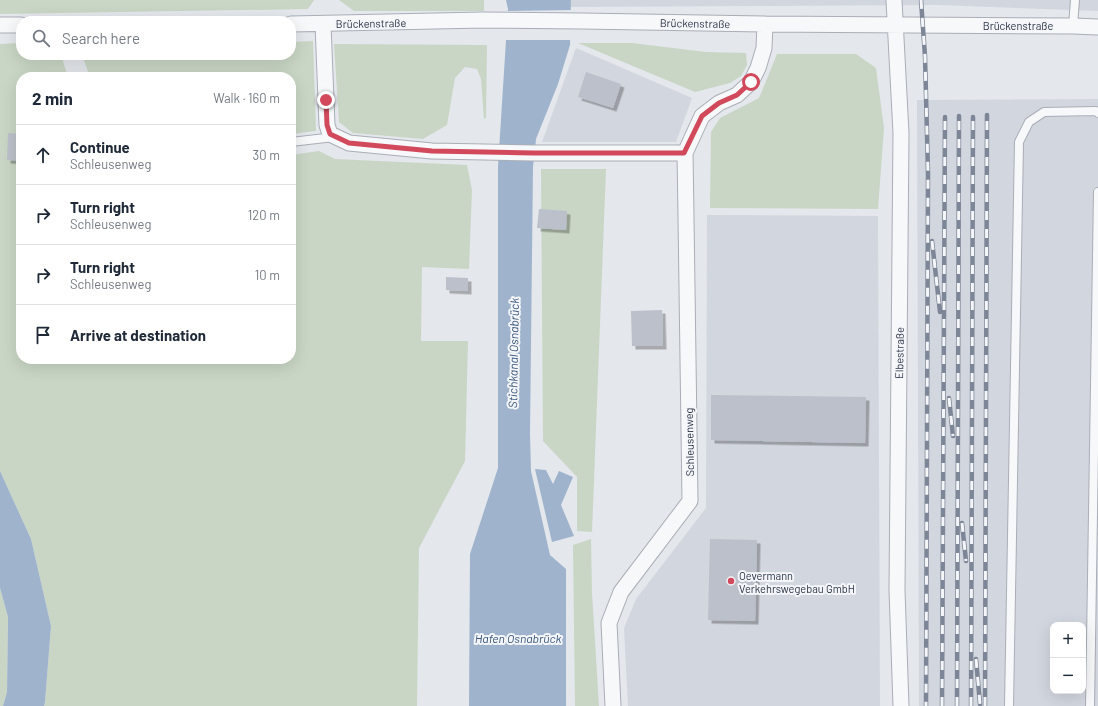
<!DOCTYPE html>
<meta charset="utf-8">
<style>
:root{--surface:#fff;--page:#f6f6f7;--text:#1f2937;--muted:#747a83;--line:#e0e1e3}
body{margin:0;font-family:Barlow,sans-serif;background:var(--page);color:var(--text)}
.controls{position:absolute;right:12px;bottom:12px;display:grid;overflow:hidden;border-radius:8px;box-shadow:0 4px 16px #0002}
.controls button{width:36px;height:36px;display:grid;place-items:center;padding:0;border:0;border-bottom:1px solid var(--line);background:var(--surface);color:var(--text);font:20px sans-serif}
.stop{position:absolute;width:12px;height:12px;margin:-9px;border:3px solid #d1495b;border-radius:50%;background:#fff}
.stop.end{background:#d1495b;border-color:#fff;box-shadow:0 1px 4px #0008}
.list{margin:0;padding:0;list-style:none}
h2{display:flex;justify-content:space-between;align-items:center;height:52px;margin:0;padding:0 16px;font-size:17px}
h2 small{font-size:13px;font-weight:400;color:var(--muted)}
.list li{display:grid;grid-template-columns:26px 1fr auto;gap:12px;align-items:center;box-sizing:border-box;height:60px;padding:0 16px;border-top:1px solid var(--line)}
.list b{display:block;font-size:15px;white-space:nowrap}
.list p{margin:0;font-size:13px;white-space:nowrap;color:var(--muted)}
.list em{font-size:13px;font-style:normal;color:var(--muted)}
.icon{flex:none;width:22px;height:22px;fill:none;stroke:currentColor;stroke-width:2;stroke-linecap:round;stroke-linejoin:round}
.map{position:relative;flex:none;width:1098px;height:706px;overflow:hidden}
.search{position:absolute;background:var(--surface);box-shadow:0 4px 16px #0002;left:16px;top:16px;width:280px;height:44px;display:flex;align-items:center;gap:10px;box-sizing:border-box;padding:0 14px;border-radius:16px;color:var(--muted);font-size:15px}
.panel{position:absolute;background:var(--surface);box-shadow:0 4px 16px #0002;left:16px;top:72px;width:280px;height:292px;border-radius:16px}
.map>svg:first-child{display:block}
</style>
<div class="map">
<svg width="1098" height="706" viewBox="0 0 1098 706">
<defs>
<filter id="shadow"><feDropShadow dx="3.5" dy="3.5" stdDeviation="0" flood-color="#0004"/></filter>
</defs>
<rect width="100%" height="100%" fill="#e4e7ec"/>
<path fill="#d2d6de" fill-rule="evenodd" d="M571 0H1098V11L938 5 571 7Z
M576 48 692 98 676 142H542Z
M1098 99V706H919L917 100ZM1053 625H1083V691H1053Z
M707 215 878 216 880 706H628L624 628 636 599 706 508Z"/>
<path fill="#c9d6c5" d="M0 0H314L308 9 0 14Z
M339 0H484V11H354Z
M313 41 316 131 291 134V77H90L82 55H291V42Z
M21 43V55H61L68 77H21V359H291V155L319 151 335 159 467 165 472 190 469 269 422 267 421 341H468L465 461 419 548 417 706H44L45 702 51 626 31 539 0 471V44Z
M578 43H632L706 52 746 53 747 65 741 76 730 83 695 92Z
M334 44 487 45 486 118 484 119 481 79 477 69 465 67 455 78 447 125 423 139 353 133 339 122Z
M777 54H856L876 68 884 128 878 209 710 208 711 132 720 118 759 98Z
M541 169H606L592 532 577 531V477L543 441Z
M591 539 592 593 599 706H575L573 545Z
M0 588 8 617 7 692 3 706H0Z"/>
<path fill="#9fb4cc" d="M506 0H571L570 45 558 84 536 139 533 167 530 434 531 471 550 555 566 569V706H469L470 554 498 468V166L508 9Z
M535 469 546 470 553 484 559 471 573 477 561 505 574 536 552 542Z
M0 471 31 539 51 626 45 702 44 706H3L7 692 8 617 0 588Z"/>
<path fill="#e4e7ec" d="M573 10 572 40H504L506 11Z"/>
<path fill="#bbc0ca" filter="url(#shadow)" d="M586 72 621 84 613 108 578 97Z
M8 133 21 134V161L7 160Z
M539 209 567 211 566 230 537 228Z
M446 277 468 278V291L446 290Z
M662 310 663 346H632L631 311Z
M711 395 866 397 865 443 711 440Z
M710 539 757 540 755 621 708 620Z"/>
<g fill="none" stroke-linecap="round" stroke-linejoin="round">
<defs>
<path id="lane" d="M1073 26 1075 0
M291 142 334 137
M1009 706 1019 142 1029 122 1044 112 1096 111 1098 113
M1090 706 1098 192"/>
<path id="street" d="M894 0 901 133 897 590 901 706
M291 24 483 20 581 21 765 24 1073 26 1098 27
M323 24 327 125 330 134 349 143 432 151 535 153H685L686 217 690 501 621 592 609 623 613 706
M0 25H21
M685 153 702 116 719 103 737 95 751 82 758 68 764 48 765 24"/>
</defs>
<use href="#lane" stroke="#a9aeb7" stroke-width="10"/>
<use href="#street" stroke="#a9aeb7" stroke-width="17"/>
<use href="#lane" stroke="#f7f8fa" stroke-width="8"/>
<use href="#street" stroke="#f7f8fa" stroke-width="15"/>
<defs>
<path id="rail" d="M921 0 925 56 928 173 926 706
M932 241 940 312
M949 398 953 436
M962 523 966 561
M976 659 980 704
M942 706 945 117
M957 706 959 116
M971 706 973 117
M985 706 987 115"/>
</defs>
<use href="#rail" stroke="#7d8696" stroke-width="4.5"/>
<use href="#rail" stroke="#f4f6f9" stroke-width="3" stroke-dasharray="9" stroke-linecap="butt"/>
</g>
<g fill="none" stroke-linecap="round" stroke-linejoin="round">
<path stroke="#d1495b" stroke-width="5" d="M326 100 327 125 330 134 349 143 432 151 534 153H684L702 116 719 103 737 95 751 82"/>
</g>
<circle fill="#d1495b" stroke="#f4f6f9" stroke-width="1.5" cx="731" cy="581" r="4"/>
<g text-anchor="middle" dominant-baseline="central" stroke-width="4" stroke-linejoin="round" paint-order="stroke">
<g font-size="11" fill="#2b3445" stroke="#f4f6f9">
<text transform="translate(371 23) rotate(-1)">Brückenstraße</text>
<text transform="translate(695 23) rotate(1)">Brückenstraße</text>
<text x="1018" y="25">Brückenstraße</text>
<text transform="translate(899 353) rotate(-89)">Elbestraße</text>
<text transform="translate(689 442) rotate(-91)">Schleusenweg</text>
</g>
<g font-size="11" fill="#2b3445" stroke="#f4f6f9" text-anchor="start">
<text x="739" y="575">Oevermann<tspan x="739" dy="13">Verkehrswegebau GmbH</tspan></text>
</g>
<g font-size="12" font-style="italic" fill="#34527a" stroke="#f4f6f9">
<text transform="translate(513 353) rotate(-89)">Stichkanal Osnabrück</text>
<text x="518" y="638">Hafen Osnabrück</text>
</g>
</g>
</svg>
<div class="controls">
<button>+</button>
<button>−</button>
</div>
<div class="stop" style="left:751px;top:82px"></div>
<div class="stop end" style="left:326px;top:100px"></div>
<div class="search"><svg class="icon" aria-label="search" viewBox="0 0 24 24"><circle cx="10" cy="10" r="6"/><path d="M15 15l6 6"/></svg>Search here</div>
<section class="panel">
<h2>2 min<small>Walk · 160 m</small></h2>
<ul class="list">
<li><svg class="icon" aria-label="ahead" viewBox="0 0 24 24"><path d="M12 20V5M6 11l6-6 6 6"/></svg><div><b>Continue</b><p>Schleusenweg</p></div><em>30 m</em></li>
<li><svg class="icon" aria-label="right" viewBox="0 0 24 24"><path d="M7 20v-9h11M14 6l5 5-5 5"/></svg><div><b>Turn right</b><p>Schleusenweg</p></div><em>120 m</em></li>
<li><svg class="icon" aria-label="right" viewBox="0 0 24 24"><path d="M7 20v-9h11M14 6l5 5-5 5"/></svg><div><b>Turn right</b><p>Schleusenweg</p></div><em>10 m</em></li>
<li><svg class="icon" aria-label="arrive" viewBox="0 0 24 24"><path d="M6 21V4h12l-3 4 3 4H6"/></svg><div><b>Arrive at destination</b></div></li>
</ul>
</section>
</div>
